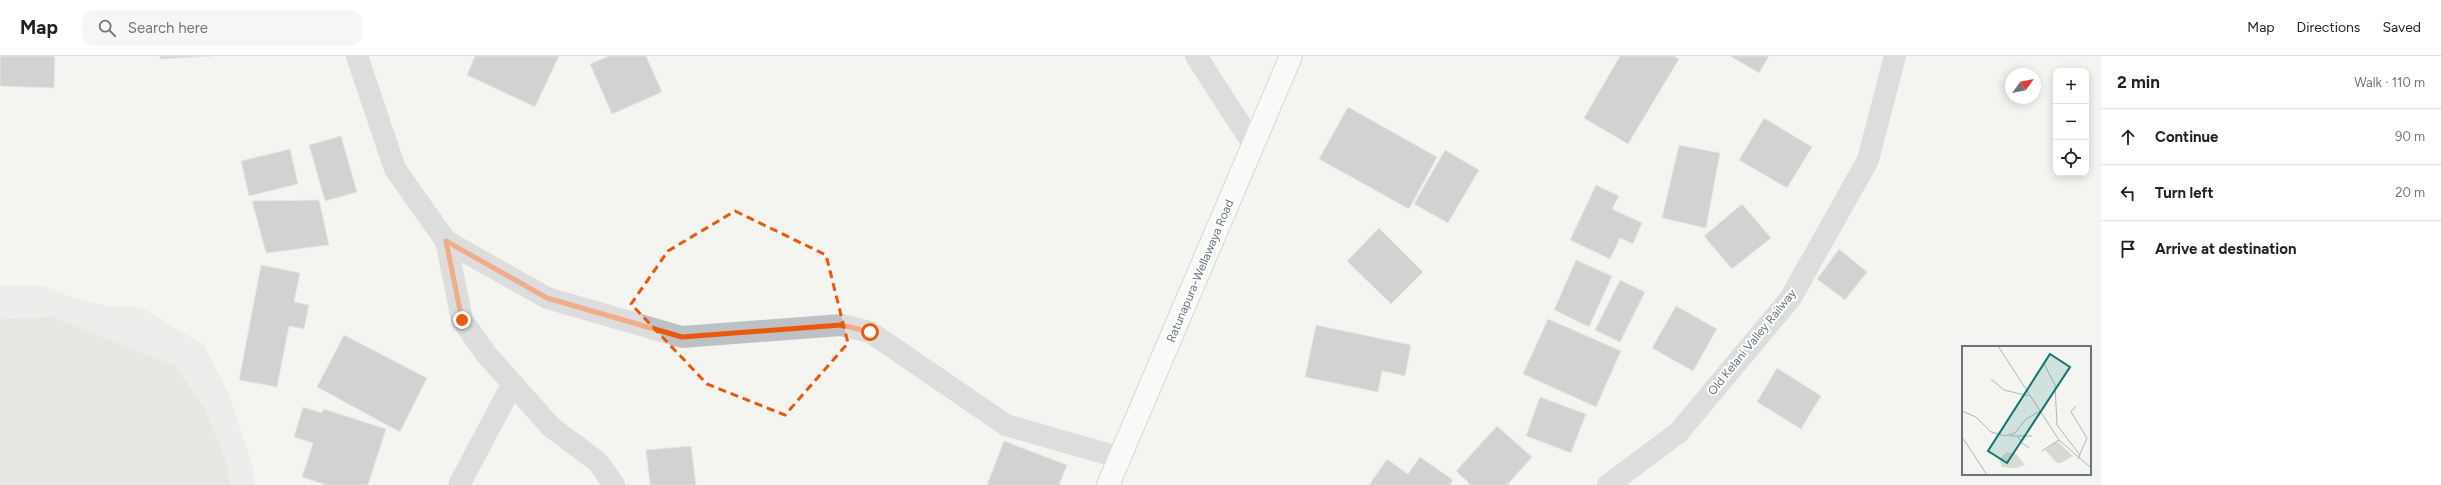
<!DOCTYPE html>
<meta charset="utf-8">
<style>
:root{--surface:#fff;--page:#f6f6f6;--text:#202124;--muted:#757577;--line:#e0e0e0}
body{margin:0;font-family:Figtree,sans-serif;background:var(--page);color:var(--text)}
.controls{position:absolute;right:12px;top:12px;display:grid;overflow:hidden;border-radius:8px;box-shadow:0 2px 10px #0003}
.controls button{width:36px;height:36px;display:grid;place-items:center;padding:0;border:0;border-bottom:1px solid var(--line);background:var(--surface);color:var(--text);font:20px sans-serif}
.compass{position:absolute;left:2005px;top:12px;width:36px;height:36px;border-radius:50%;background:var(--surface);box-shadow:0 2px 10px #0003;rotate:57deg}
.stop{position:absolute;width:12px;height:12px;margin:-9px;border:3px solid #ea580c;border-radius:50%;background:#fff}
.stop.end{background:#ea580c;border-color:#fff;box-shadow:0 1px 4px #0008}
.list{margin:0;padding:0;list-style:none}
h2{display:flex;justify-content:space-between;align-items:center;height:52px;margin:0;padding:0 16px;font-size:17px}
h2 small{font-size:13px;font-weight:400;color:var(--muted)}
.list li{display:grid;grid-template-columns:26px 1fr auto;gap:12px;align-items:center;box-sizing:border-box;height:56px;padding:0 16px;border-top:1px solid var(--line)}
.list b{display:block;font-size:15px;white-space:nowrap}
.list em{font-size:13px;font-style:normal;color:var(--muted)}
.icon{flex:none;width:22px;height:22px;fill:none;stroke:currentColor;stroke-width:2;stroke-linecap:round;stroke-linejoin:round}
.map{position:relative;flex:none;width:2101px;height:429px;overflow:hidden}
header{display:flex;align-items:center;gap:24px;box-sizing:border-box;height:56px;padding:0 20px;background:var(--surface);border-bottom:1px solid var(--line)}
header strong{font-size:19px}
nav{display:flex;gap:22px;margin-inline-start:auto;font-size:14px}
.search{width:280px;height:36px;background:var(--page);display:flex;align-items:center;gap:10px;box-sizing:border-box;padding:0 14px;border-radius:12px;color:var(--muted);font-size:15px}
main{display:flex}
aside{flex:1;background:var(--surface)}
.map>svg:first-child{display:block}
</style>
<header>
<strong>Map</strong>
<div class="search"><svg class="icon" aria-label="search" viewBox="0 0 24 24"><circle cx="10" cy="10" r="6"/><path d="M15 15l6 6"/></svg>Search here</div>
<nav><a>Map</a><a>Directions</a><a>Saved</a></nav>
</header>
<main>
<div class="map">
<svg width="2101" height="429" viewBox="0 0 2101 429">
<rect width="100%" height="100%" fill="#f4f4f1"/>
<path fill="#e5e5e4" d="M41 229 75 242 111 251 139 250 204 289 230 340 253 412 255 429H0V230Z"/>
<path fill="#d6dad2" d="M53 261 175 310 205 352 228 410 229 429H0V263Z"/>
<path fill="#a6acb0" stroke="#d5d5d3" d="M0 0H55L54 32 0 30Z
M160 0H212L160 3Z
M475 0H559L535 51 467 19Z
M609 0H646L662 36 612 58 590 8Z
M1620 0H1674L1679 3 1628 88 1584 62Z
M1730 0H1769L1759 17Z
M1348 51 1437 101 1409 153 1319 103Z
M1764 62 1812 91 1787 132 1739 104Z
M341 80 357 136 325 145 309 89Z
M1679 89 1720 97 1706 172 1662 162Z
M290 93 298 128 249 140 241 105Z
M1445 94 1479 114 1448 167 1414 148Z
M1596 129 1619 140 1612 153 1642 167 1633 188 1620 182 1610 203 1570 184Z
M319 144 329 189 266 197 252 145Z
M1742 148 1771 182 1732 213 1704 180Z
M1379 172 1423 216 1391 248 1347 205Z
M1839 193 1867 216 1845 244 1817 223Z
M1576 204 1612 220 1589 271 1554 254Z
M261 209 300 217 294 246 309 249 304 273 289 270 277 331 239 324Z
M1620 224 1645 236 1620 286 1595 274Z
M1676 250 1717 273 1693 315 1652 292Z
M1548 263 1621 295 1596 351 1523 318Z
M1316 269 1411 289 1405 320 1382 315 1378 336 1305 321Z
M344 279 427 322 400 376 317 331Z
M1777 312 1821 340 1801 373 1757 346Z
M1540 341 1586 358 1571 397 1526 380Z
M303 351 322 357 324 353 386 373 368 429H326L302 421 313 387 294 381Z
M1497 370 1532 401 1507 429H1471L1456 415Z
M1004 385 1067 409 1059 429H987Z
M691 390 696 429H650L646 394Z
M1420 401 1453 424 1450 429H1369L1387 403 1408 418Z"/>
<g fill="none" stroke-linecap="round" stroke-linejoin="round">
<defs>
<path id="highway" d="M1108 429 1291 0"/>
</defs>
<use href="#highway" stroke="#b1b4b6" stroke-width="24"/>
<path stroke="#bec1c4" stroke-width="22" d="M357 0 395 113 446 185 547 242 682 281 841 269 870 276 1006 369 1121 402
M1196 0 1253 88
M446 185 462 264 486 298 551 371 598 406 614 429
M459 429 512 329
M1608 429 1678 377 1790 243 1868 104 1895 0"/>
<use href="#highway" stroke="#fff" stroke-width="22"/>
</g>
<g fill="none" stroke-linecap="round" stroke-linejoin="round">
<path stroke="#ea580c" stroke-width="5" d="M462 264 446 185 547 242 682 281 841 269 870 276"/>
</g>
<path d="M0 0H2101V429H0ZM735 155 826 199 848 287 785 359 707 328 631 248 668 195Z" fill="#f4f4f1" fill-opacity=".55" fill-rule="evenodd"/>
<path fill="none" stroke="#e8590c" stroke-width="3" stroke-dasharray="8 5" stroke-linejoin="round" d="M735 155 826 199 848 287 785 359 707 328 631 248 668 195Z"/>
<g text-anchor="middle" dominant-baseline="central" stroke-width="4" stroke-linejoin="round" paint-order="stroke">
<g font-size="12" fill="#67757e" stroke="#fff">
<text transform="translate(1200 215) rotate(-67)">Ratunapura-Wellawaya Road</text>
<text transform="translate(1752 286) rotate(-51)">Old Kelani Valley Railway</text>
</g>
</g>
<g transform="translate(1962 290)">
<rect width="129" height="129" fill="#f4f4f1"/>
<path d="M95 95 111 110 99 117H95L83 104ZM45 106 54 108 63 119 53 122 40 121 37 113Z" fill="#d6dad2"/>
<path fill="none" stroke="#afb6b9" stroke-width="1" d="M36 0 97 94 129 122M81 16 93 39 95 79 118 109M29 33 42 44 67 50M114 60 109 66 125 92 116 113M0 65 14 71 29 86 43 90 53 87 64 73 78 65M48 90H70M0 91 25 129M56 91 60 97 67 102M80 105 97 94"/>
<path fill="#0f766e" fill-opacity="0.15" stroke="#0f766e" stroke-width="2" d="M88 8 108 21 45 117 26 105Z"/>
<rect width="129" height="129" fill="none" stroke="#67757e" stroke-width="2"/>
</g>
</svg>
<div class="controls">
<button>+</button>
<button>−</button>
<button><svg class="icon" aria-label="locate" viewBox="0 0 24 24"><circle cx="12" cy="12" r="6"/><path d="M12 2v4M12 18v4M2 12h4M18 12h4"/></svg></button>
</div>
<svg class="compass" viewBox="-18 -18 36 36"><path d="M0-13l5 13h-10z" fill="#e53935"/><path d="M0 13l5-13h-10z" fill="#757577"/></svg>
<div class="stop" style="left:870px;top:276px"></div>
<div class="stop end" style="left:462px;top:264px"></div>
</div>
<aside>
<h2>2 min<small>Walk · 110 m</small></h2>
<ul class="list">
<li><svg class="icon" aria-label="ahead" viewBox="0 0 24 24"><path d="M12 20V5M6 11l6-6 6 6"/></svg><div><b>Continue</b></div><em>90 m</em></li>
<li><svg class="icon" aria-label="left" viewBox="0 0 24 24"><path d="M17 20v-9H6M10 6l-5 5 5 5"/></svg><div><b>Turn left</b></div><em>20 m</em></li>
<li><svg class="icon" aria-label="arrive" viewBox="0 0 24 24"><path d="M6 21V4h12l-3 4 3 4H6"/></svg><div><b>Arrive at destination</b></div></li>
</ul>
</aside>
</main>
